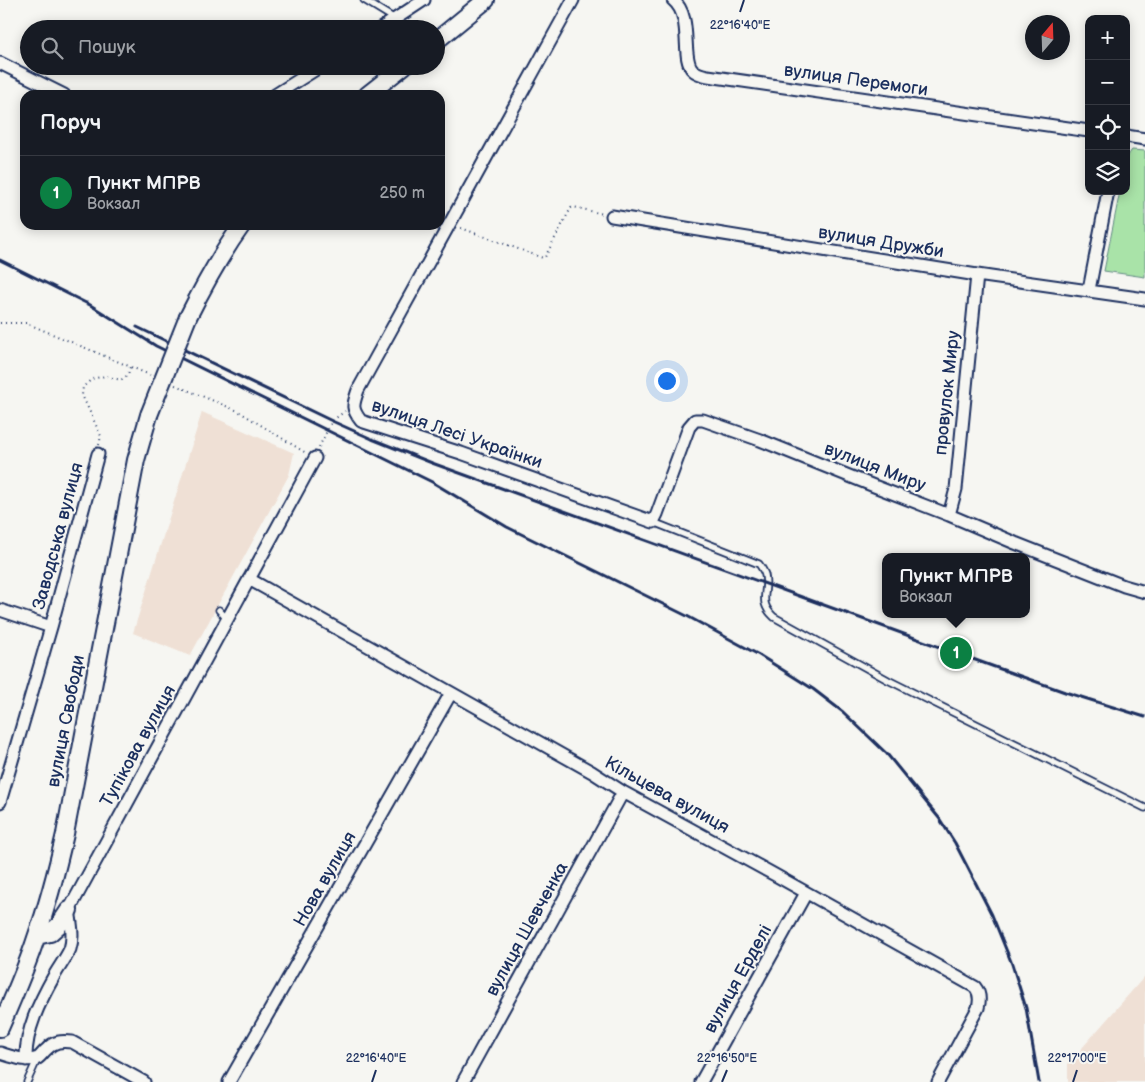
<!DOCTYPE html>
<html lang="uk">
<meta charset="utf-8">
<style>
:root{--surface:#171b24;--page:#242831;--text:#f1f3f6;--muted:#9ea1a6;--line:#363941;--accent:#0b8043}
body{margin:0;font-family:"Balsamiq Sans",sans-serif;background:var(--page);color:var(--text)}
.controls{position:absolute;right:15px;top:15px;display:grid;overflow:hidden;border-radius:10px;box-shadow:0 2px 12px #0003}
.controls button{width:45px;height:45px;display:grid;place-items:center;padding:0;border:0;border-bottom:1px solid var(--line);background:var(--surface);color:var(--text);font:25px sans-serif}
.compass{position:absolute;left:1025px;top:15px;width:45px;height:45px;border-radius:50%;background:var(--surface);box-shadow:0 2px 12px #0003;rotate:19deg}
.you{position:absolute;left:666px;top:380px;width:18px;height:18px;margin:-12px;border:4px solid #fff;border-radius:50%;background:#1a73e8;box-shadow:0 0 0 8px #1a73e833}
.badge{display:grid;place-items:center;width:32px;height:32px;border-radius:50%;background:var(--accent);color:#fff;font-size:16px;font-weight:700}
.pin{position:absolute;translate:-50% -50%;border:2px solid #fff;box-shadow:0 1px 5px #0006}
.popup{position:absolute;left:882px;top:553px;width:148px;height:65px;box-sizing:border-box;display:grid;place-content:center;border-radius:10px;background:var(--surface);filter:drop-shadow(0 1px 4px #0005);font-size:16px;white-space:nowrap;color:var(--muted)}
.popup b{font-size:19px;color:var(--text)}
.popup::after{content:'';position:absolute;left:50%;top:100%;margin-left:-10px;border:10px solid transparent;border-top-color:var(--surface)}
.list{margin:0;padding:0;list-style:none}
h2{display:flex;justify-content:space-between;align-items:center;height:65px;margin:0;padding:0 20px;font-size:21px}
h2 small{font-size:16px;font-weight:400;color:var(--muted)}
.list li{display:grid;grid-template-columns:32px 1fr auto;gap:15px;align-items:center;box-sizing:border-box;height:75px;padding:0 20px;border-top:1px solid var(--line)}
.list b{display:block;font-size:19px;white-space:nowrap}
.list p{margin:0;font-size:16px;white-space:nowrap;color:var(--muted)}
.list em{font-size:16px;font-style:normal;color:var(--muted)}
.icon{flex:none;width:28px;height:28px;fill:none;stroke:currentColor;stroke-width:2;stroke-linecap:round;stroke-linejoin:round}
.map{position:relative;flex:none;width:1145px;height:1082px;overflow:hidden}
.search{position:absolute;background:var(--surface);box-shadow:0 2px 12px #0003;left:20px;top:20px;width:425px;height:55px;display:flex;align-items:center;gap:12px;box-sizing:border-box;padding:0 18px;border-radius:28px;color:var(--muted);font-size:19px}
.panel{position:absolute;background:var(--surface);box-shadow:0 2px 12px #0003;left:20px;top:90px;width:425px;height:140px;border-radius:15px}
.map>svg:first-child{display:block}
</style>
<div class="map">
<svg width="1145" height="1082" viewBox="0 0 1145 1082">
<rect width="100%" height="100%" fill="#f6f6f2"/>
<filter id="ink" filterUnits="userSpaceOnUse"><feTurbulence type="fractalNoise" baseFrequency=".02" numOctaves="2"/><feDisplacementMap in="SourceGraphic" scale="10" xChannelSelector="R" yChannelSelector="G"/><feConvolveMatrix kernelMatrix="1 2 1 2 8 2 1 2 1" color-interpolation-filters="sRGB"/></filter>
<g filter="url(#ink)">
<path fill="#efe0d5" d="M202 412 294 453 289 475 190 656 133 633Z
M1145 976V1082H1068V1064Z"/>
<path fill="#a9e3a8" stroke="#628983" d="M1132 150 1145 151V277L1104 271 1120 191H1126C1126 179 1123 159 1132 150Z"/>
<g fill="none" stroke-linecap="round" stroke-linejoin="round">
<defs>
<path id="service" d="M364 0 395 19
M653 522 759 564C761 567 764 571 765 575 769 593 757 601 774 617L888 680 1145 808
M219 610 227 619
M27 1082 37 1060"/>
<path id="minor" d="M573 0 358 390C353 405 351 408 361 421L461 453 653 522 657 514 689 427 695 420H703L760 440 874 486 949 515 1015 543 1124 586 1145 592
M673 0C694 17 680 59 693 70 697 74 703 75 708 76L1089 131
M380 29 424 0
M0 63 64 95
M275 95 321 66
M1126 136 1145 139
M612 216 977 275 1145 299
M1089 290 1108 191
M949 515 956 489 977 275
M249 579 592 772 623 792 775 875 975 987C980 993 980 1001 978 1008L938 1082
M0 610 51 627 0 802
M51 627 98 454
M0 1053C10 1056 28 1063 38 1058 41 1056 44 1051 47 1049 54 1041 61 1041 72 1042L144 1082
M26 1060C25 1031 40 1001 54 976 59 967 66 958 70 949 74 937 71 923 69 910L315 458
M229 1082 451 693
M463 1082 623 792
M701 1082 806 893"/>
<path id="secondary" d="M436 41 486 0
M367 95 404 66
M188 317C204 285 221 254 242 225
M37 936 50 933 59 925 69 910
M0 1028C13 998 26 969 36 938 48 904 57 869 65 834L136 460 149 415"/>
</defs>
<use href="#service" stroke="#1b2f5e" stroke-width="9"/>
<use href="#minor" stroke="#1b2f5e" stroke-width="15"/>
<use href="#secondary" stroke="#1b2f5e" stroke-width="20"/>
<path stroke="#1b2f5e" stroke-width="2" stroke-dasharray="1 4" stroke-linecap="butt" d="M461 228 543 258 545 257 571 208 574 207 603 214
M0 323H26L150 375
M175 385 238 411 306 453
M99 445 101 436 82 395 83 387 92 379 105 376 121 380 128 375 130 367
M319 447 332 421 345 411"/>
<use href="#service" stroke="#f6f6f2" stroke-width="5.5"/>
<use href="#minor" stroke="#f6f6f2" stroke-width="11"/>
<use href="#secondary" stroke="#f6f6f2" stroke-width="16"/>
<path stroke="#1b2f5e" stroke-width="3" d="M0 260 92 306
M87 303 156 346 432 482 507 527 687 616 759 655 813 689 843 712 887 754 939 818 955 843 971 874 992 915 1012 964 1026 1008 1039 1082
M137 327 332 421 372 439 432 463 992 666 1065 692 1145 717"/>
<defs>
<path id="secondary-bridge" d="M149 415 188 317"/>
</defs>
<use href="#secondary-bridge" stroke="#1b2f5e" stroke-width="20" stroke-linecap="butt"/>
<use href="#secondary-bridge" stroke="#f6f6f2" stroke-width="16"/>
</g>
</g>
<path fill="none" stroke="#1b2f5e" stroke-width="2" d="M740 12 744 0M372 1082 376 1070M722 1082 727 1070M1073 1082 1077 1070"/>
<g text-anchor="middle" dominant-baseline="central" stroke-width="4" stroke-linejoin="round" paint-order="stroke">
<g font-size="18" fill="#1b2f5e" stroke="#f6f6f2">
<text transform="translate(856 80) rotate(8)">вулиця Перемоги</text>
<text transform="translate(881 242) rotate(9)">вулиця Дружби</text>
<text transform="translate(947 393) rotate(-84)">провулок Миру</text>
<text transform="translate(457 434) rotate(19)">вулиця Лесі Українки</text>
<text transform="translate(875 467) rotate(21)">вулиця Миру</text>
<text transform="translate(58 536) rotate(-75)">Заводська вулиця</text>
<text transform="translate(66 721) rotate(-79)">вулиця Свободи</text>
<text transform="translate(138 746) rotate(-61)">Тупікова вулиця</text>
<text transform="translate(667 795) rotate(29)">Кільцева вулиця</text>
<text transform="translate(325 879) rotate(-60)">Нова вулиця</text>
<text transform="translate(527 929) rotate(-61)">вулиця Шевченка</text>
<text transform="translate(738 979) rotate(-61)">вулиця Ерделі</text>
</g>
</g>
<g font-size="12" text-anchor="middle" fill="#1b2f5e" stroke="#f6f6f2" stroke-width="4" stroke-linejoin="round" paint-order="stroke">
<text x="740" y="29">22°16'40"E</text>
<text x="376" y="1062">22°16'40"E</text>
<text x="727" y="1062">22°16'50"E</text>
<text x="1077" y="1062">22°17'00"E</text>
</g>
</svg>
<div class="controls">
<button>+</button>
<button>−</button>
<button><svg class="icon" aria-label="locate" viewBox="0 0 24 24"><circle cx="12" cy="12" r="6"/><path d="M12 2v4M12 18v4M2 12h4M18 12h4"/></svg></button>
<button><svg class="icon" aria-label="layers" viewBox="0 0 24 24"><path d="M12 4l9 5-9 5-9-5zM3 14l9 5 9-5"/></svg></button>
</div>
<svg class="compass" viewBox="-18 -18 36 36"><path d="M0-13l5 13h-10z" fill="#e53935"/><path d="M0 13l5-13h-10z" fill="#9ea1a6"/></svg>
<div class="you"></div>
<div class="pin badge" style="left:956px;top:653px">1</div>
<div class="popup"><b>Пункт МПРВ</b>Вокзал</div>
<div class="search"><svg class="icon" aria-label="search" viewBox="0 0 24 24"><circle cx="10" cy="10" r="6"/><path d="M15 15l6 6"/></svg>Пошук</div>
<section class="panel">
<h2>Поруч<small></small></h2>
<ul class="list">
<li><span class="badge">1</span><div><b>Пункт МПРВ</b><p>Вокзал</p></div><em>250 m</em></li>
</ul>
</section>
</div>
